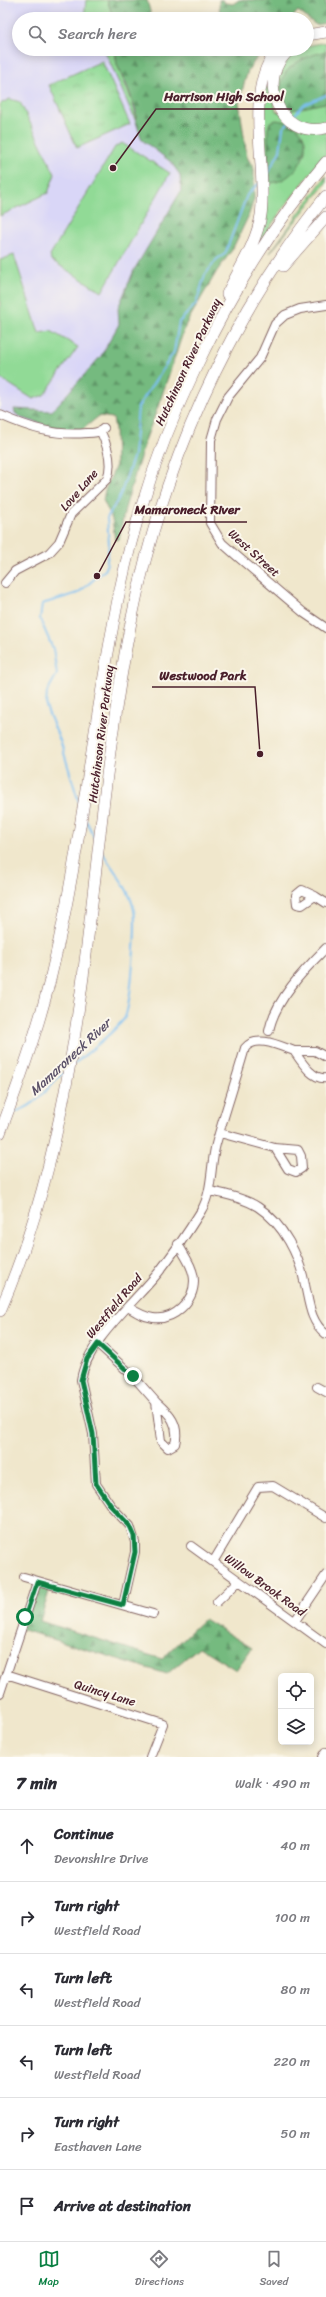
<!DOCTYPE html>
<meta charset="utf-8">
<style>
:root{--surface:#fff;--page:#f2f2f3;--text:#2b2b33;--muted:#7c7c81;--line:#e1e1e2;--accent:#0b8043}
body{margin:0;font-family:Sriracha,sans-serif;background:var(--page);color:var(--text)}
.controls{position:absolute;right:12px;bottom:12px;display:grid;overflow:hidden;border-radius:6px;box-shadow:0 2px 10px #0003}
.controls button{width:36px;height:36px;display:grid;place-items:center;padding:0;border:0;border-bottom:1px solid var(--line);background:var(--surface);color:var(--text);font:20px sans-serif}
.stop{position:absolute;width:12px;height:12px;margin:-9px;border:3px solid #0b8043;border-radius:50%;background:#fff}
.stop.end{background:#0b8043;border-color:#fff;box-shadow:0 1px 4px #0008}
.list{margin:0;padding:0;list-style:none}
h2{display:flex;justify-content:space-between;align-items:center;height:52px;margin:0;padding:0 16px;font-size:17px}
h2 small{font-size:13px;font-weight:400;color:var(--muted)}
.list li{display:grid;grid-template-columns:26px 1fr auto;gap:12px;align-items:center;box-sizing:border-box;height:72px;padding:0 16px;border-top:1px solid var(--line)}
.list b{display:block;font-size:15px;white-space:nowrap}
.list p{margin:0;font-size:13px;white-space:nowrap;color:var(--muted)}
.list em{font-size:13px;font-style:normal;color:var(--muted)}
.icon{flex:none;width:22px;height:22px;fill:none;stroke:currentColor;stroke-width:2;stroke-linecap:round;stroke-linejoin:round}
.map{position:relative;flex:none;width:326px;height:1757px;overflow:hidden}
.search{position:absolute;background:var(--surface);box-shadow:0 2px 10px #0003;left:12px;right:12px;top:12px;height:44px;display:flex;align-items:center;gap:10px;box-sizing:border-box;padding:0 14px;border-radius:22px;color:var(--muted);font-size:15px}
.sheet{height:484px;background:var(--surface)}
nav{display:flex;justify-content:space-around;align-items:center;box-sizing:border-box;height:56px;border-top:1px solid var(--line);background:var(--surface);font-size:11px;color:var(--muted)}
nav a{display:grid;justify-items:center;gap:2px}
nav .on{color:var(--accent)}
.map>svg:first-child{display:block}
</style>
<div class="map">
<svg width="326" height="1757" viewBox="0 0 326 1757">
<defs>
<pattern id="forest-firs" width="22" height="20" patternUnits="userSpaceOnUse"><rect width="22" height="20" fill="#74ba7f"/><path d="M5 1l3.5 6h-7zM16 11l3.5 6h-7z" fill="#619768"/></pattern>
<pattern id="park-tufts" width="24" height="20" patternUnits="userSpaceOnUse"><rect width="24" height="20" fill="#91da96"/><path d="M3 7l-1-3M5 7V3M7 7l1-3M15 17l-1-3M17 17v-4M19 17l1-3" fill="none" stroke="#7fbb81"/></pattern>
</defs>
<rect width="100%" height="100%" fill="#fbf7ec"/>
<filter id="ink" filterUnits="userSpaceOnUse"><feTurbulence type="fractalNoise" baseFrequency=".025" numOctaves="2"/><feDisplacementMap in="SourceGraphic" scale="8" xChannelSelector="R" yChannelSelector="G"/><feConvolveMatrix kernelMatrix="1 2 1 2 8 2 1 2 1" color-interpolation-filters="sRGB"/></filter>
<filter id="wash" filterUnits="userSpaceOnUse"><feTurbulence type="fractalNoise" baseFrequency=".012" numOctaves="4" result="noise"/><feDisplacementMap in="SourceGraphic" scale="16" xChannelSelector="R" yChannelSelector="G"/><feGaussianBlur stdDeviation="0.9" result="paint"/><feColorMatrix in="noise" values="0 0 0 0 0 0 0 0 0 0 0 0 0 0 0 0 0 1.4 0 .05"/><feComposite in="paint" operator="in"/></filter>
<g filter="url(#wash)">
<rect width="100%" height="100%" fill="#f0e7cc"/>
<path fill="#d9d6f7" d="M0 0H138L144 19H19V49H154L221 117 104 414 54 431 19 421 0 411Z"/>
<path fill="#91da96" stroke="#6e7c60" d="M86 0H107L114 19H84Z
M326 42V124C305 128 300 121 284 109 281 101 277 91 277 82 276 65 291 49 307 49V46Z
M104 49H115C115 74 135 94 136 122Z
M267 67 276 111 326 132V154L284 207 256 247 263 100Z
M10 99 20 102 55 174 48 193 0 216V104Z
M122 143 170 173 102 292 51 260 50 255 115 147Z
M326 176V183L270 253Z
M14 255 39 333 51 331 78 347 44 395 33 399 0 378V260Z"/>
<path fill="url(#forest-firs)" stroke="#5f6c55" d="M107 0H147L152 19H114Z
M219 0H223L225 3 233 4 239 0H326V23L316 25 298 11 291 19H220Z
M115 49H263L248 70 239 102 247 157 254 169V199L248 217 232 250 217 271 186 324 159 404 145 441 125 508 119 539 115 540 112 519 103 500 105 490 116 465 115 429 113 418 99 416 77 434 22 418 15 413 14 409 52 411 101 356 119 324 118 308 134 270 181 191 180 175 171 162 142 140 136 122V110L126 83 117 65Z
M326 51V103C317 104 293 111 289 110 267 74 295 59 326 51Z
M276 120C325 125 305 179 271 183L268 176V129L270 122Z
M37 1582 51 1585 40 1621 162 1659 204 1619 252 1648 236 1670 199 1647 167 1674 20 1629Z"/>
<path fill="url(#park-tufts)" stroke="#6e7c60" d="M102 61 130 124 77 148 49 85Z"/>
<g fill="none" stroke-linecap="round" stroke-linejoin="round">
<path stroke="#7cbff2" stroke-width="2" d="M292 118 303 105 326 95
M266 176 280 151 283 128 288 123
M79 803 61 743 46 707 47 692 57 674 53 649 40 619 42 604 78 593 106 569 109 544 107 518 120 496 134 455 138 407 174 352 179 322 196 304 205 275 217 259 225 254 247 195 258 184
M86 820 95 839
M74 1064C91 1050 110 1036 124 1019 131 1009 137 924 134 910 130 889 113 870 102 852
M13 1112C37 1107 45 1089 63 1073"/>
</g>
</g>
<g filter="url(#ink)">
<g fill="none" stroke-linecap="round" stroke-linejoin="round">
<defs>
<path id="minor" d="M326 305 300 309 285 315 275 324 260 358 228 397 217 419 211 440 210 523 222 543 238 557 304 613 326 628
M0 415C30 428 54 436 87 433 93 433 99 433 104 428
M5 583 15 571 49 553 59 542 71 514 107 479C113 464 107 445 101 432
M302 890 315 896 302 905 297 904 296 895Z
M315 896 326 903
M269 1031C275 1000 304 970 326 948
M326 1057 315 1051H294C301 1061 312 1080 326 1078
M220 1133 275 1148
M275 1148 298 1150 301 1156 302 1168 296 1172 288 1169Z
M209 1191C226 1194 244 1198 258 1207 283 1223 300 1257 305 1285 309 1302 310 1322 326 1334
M128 1307C136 1312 144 1317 153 1318 174 1321 194 1301 194 1281 194 1268 184 1255 178 1244
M98 1344 133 1376 156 1402
M317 1387 326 1392
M156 1402C170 1414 180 1425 175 1444L168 1448 161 1441Z
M191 1546 326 1644
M213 1562 258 1487 273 1486 326 1518
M24 1577 153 1614
M217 1602 239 1581
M123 1605 135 1552V1542L130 1526 111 1506 96 1484 93 1434 81 1380C87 1341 133 1304 158 1273 173 1254 188 1232 201 1211 213 1191 210 1166 216 1144 225 1112 236 1080 245 1048 256 1034 280 1046 294 1051
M295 1621 326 1575
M6 1674 163 1724 150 1757
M0 1693 37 1582
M323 1757 326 1752"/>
<path id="highway" d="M307 35 326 32
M291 49C254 77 279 140 326 128
M283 266 326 217
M227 294C239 269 257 242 261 215 268 168 242 84 279 49
M0 1133C19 1083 37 1032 50 980 82 850 93 715 121 585 152 439 229 276 326 162
M0 1311C95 1092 85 851 131 622 162 467 227 319 326 196"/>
</defs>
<use href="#minor" stroke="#846563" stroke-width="10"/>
<use href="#highway" stroke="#846563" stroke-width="12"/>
<use href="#minor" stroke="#fff" stroke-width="8"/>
<use href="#highway" stroke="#fff" stroke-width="11"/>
</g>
</g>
<g fill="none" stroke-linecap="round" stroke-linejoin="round" filter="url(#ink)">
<path stroke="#0b8043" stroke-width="5" d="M25 1617 37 1582 123 1605 135 1552 134 1535 130 1526 111 1506 96 1484 93 1434 81 1380 87 1359 98 1344 133 1376"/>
</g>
<g text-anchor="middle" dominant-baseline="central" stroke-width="4" stroke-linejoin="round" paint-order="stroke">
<g font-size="12" fill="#4a1f2b" stroke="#fbf7ec">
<text transform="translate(188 362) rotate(-65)">Hutchinson River Parkway</text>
<text transform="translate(79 490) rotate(-49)">Love Lane</text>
<text transform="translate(254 553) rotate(42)">West Street</text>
<text transform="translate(101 734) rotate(-83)">Hutchinson River Parkway</text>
<text transform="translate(114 1306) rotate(-50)">Westfield Road</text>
<text transform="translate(265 1585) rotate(36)">Willow Brook Road</text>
<text transform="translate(105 1693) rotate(17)">Quincy Lane</text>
</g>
<g font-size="13" font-style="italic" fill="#594f67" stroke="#fbf7ec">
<text transform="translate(70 1057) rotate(-43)">Mamaroneck River</text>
</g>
</g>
<path fill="none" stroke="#4a1f2b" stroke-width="1.5" d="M113 168L156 109H292M97 576L126 522H247M260 754L255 687H152"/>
<g fill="#4a1f2b" stroke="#fbf7ec" stroke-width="1.5">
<circle cx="113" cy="168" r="4"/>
<circle cx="97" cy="576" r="4"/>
<circle cx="260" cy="754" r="4"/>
</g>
<g font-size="13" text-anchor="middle" font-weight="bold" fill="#4a1f2b" stroke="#fbf7ec" stroke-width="4" stroke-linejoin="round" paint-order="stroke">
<text x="224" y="101">Harrison High School</text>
<text x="187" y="514">Mamaroneck River</text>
<text x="203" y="680">Westwood Park</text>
</g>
</svg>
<div class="controls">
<button><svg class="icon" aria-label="locate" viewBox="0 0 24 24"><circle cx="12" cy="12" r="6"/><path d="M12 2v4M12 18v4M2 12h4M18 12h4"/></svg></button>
<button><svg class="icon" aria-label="layers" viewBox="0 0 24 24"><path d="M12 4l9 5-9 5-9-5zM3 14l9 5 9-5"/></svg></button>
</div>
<div class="stop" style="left:25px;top:1617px"></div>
<div class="stop end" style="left:133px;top:1376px"></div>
<div class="search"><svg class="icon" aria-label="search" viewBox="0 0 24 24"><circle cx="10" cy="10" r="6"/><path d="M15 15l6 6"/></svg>Search here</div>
</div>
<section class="sheet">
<h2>7 min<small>Walk · 490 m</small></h2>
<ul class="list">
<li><svg class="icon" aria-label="ahead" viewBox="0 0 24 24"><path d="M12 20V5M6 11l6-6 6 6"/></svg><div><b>Continue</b><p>Devonshire Drive</p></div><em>40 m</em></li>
<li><svg class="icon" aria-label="right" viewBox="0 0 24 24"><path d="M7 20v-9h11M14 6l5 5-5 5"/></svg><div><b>Turn right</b><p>Westfield Road</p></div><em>100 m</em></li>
<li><svg class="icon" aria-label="left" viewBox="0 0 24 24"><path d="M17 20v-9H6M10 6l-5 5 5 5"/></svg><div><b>Turn left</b><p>Westfield Road</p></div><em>80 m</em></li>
<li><svg class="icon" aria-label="left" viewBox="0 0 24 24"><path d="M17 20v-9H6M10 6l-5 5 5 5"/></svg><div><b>Turn left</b><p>Westfield Road</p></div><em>220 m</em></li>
<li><svg class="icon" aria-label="right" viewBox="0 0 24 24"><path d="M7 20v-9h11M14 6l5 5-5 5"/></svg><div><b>Turn right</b><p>Easthaven Lane</p></div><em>50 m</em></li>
<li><svg class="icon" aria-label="arrive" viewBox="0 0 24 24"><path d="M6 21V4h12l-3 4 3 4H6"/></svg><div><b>Arrive at destination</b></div></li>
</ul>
</section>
<nav>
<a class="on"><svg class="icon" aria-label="map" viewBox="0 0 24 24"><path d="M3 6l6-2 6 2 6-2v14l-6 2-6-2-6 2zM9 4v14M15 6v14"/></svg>Map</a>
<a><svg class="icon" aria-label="directions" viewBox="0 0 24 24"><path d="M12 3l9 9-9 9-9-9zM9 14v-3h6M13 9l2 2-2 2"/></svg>Directions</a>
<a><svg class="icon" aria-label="saved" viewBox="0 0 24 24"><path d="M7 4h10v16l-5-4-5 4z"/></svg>Saved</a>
</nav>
